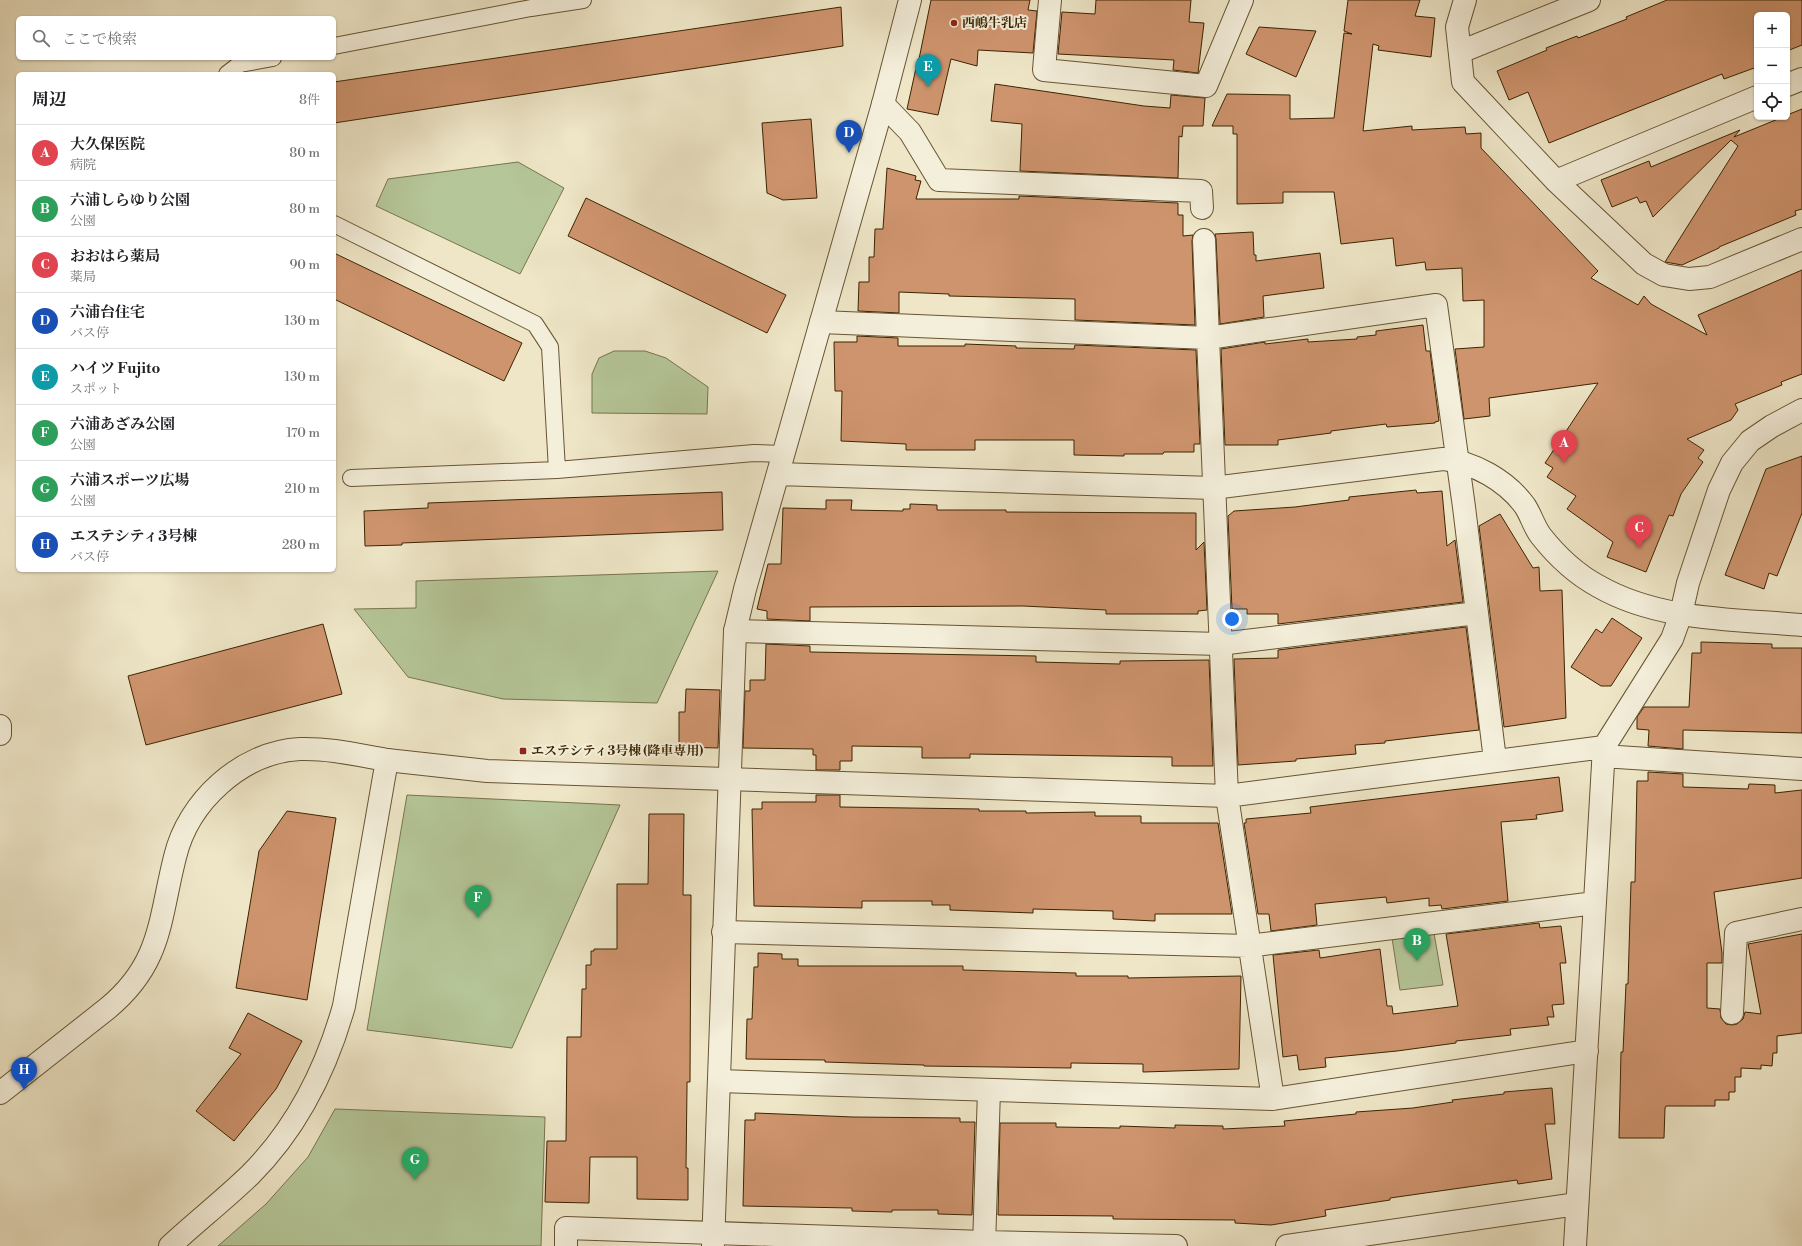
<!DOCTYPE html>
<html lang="ja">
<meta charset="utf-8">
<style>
:root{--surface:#fff;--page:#f6f6f6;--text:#202124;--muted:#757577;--line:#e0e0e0;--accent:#2563eb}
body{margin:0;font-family:"Libre Bodoni","Noto Serif JP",serif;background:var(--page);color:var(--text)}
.controls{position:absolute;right:12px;top:12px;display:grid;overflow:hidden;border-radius:6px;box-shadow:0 1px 3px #0004}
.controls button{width:36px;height:36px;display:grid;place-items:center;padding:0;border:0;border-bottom:1px solid var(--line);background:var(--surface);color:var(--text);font:20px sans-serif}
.you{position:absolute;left:1232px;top:619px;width:14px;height:14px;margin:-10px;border:3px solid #fff;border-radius:50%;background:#1a73e8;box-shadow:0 0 0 6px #1a73e833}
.badge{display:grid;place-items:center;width:26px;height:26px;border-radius:50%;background:var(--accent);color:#fff;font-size:13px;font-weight:700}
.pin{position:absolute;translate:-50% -33px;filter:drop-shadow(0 1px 2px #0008)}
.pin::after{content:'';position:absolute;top:21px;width:14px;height:12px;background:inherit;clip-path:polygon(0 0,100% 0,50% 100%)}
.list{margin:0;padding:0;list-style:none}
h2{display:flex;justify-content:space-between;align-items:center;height:52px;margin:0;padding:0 16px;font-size:17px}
h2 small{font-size:13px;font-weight:400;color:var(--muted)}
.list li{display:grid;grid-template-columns:26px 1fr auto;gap:12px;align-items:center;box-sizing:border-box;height:56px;padding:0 16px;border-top:1px solid var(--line)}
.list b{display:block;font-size:15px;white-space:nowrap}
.list p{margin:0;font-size:13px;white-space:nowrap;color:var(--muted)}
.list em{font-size:13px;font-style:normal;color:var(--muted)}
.icon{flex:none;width:22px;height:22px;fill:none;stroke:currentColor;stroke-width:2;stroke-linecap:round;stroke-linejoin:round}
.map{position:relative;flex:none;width:1802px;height:1246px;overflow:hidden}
.search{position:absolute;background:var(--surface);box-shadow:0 1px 3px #0004;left:16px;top:16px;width:320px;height:44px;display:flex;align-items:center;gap:10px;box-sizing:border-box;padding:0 14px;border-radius:6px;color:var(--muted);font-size:15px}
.panel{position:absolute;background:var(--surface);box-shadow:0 1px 3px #0004;left:16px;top:72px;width:320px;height:500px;border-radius:6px}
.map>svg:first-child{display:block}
</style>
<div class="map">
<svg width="1802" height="1246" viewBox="0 0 1802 1246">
<rect width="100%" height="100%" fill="#eee6c7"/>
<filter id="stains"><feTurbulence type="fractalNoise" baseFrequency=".005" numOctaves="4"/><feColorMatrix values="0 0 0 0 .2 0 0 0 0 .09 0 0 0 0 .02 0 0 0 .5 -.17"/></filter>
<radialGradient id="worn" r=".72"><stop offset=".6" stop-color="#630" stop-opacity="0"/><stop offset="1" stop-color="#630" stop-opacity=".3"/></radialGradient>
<path fill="#b5c698" stroke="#78754c" d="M518 162 564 188 520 274 376 206 388 179Z
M614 351H645L666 358 708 387 707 414 592 413V374L599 358Z
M718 571 657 703 503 699 408 677 354 609 416 608V581Z
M407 795 620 805 512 1048 367 1030Z
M1434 933 1443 985 1400 990 1392 938Z
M335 1109 545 1117 541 1246H218L266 1204 308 1157Z"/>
<path fill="#ce946e" stroke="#3c2401" d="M931 0H1030L1028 10 1037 11 1033 53 978 50 977 66 951 59 938 115 907 109 918 59H919Z
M1096 0H1191L1189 22 1204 23 1198 73 1173 70 1174 60 1058 54 1062 12 1095 14Z
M1348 0H1420L1415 16 1435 18 1431 57 1378 50 1379 46 1373 44 1363 131 1412 126V130L1465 127 1466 134 1481 133V148L1598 271 1591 278 1638 305 1644 296 1651 304 1707 335 1698 315 1802 270V374L1781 382 1782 385 1735 404 1738 410 1731 420 1687 439 1704 450 1698 458 1703 462 1681 494 1673 516 1669 515 1646 572 1607 557 1613 542 1567 509 1576 496 1547 477 1553 468 1545 463 1598 383 1489 398 1490 416 1464 419 1455 349 1484 347V300L1463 301 1462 268 1426 270 1425 262 1396 266 1393 238 1341 244 1334 192H1283V203L1237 204V134H1233V126H1212L1227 94 1290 95V119L1334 118 1344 33 1352 34 1344 31Z
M1667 0H1802V45L1787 51V15H1757V67L1724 79 1722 74 1549 143 1528 92 1509 100 1497 71 1547 50 1546 48 1577 36 1578 38 1627 19 1626 17Z
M841 7 843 46 334 123V82Z
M1259 27 1316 31 1296 77 1246 54Z
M995 84 1144 106 1170 108 1171 95 1205 98 1203 126H1183L1182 137 1179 136 1178 178 1020 171 1022 124 991 121Z
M1802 109V209L1795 211 1796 215 1719 247V248L1682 265 1665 262 1738 146 1731 140 1653 217 1646 201 1640 203 1637 197 1612 207 1601 180 1649 161 1651 167 1740 130 1734 137 1783 117H1787V115Z
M811 119 817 198 783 200 767 193 762 123Z
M887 168 916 176 915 180 921 181 916 199H1019V196L1178 203V215H1183V236L1193 235 1192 241 1195 325 1075 320V299L949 296V294L899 292V313L858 311 859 282H869V257H874L875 229H883Z
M586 198 786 295 767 333 568 236Z
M1253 232 1254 255H1256V261L1320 253 1324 288 1263 296 1264 317 1220 324 1216 239 1215 234Z
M334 253 522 343 504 381 334 299Z
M1423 325 1426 351H1430L1439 421 1435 422V423L1387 427 1386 424 1331 431V433L1278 440V445H1225L1221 349 1265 342V344L1308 339V342L1357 339V337L1376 335V331Z
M857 336 898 338V346H965V344L1016 346V348L1074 349 1075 345 1196 350 1200 444H1194V452H1164L1163 454H1124V456L1074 455V440H975V450H906V444L841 441 842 391H835L834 342H857Z
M1802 456V513L1777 576 1769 573 1764 589 1725 575 1766 469Z
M1416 490 1417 493 1442 491 1447 546 1455 540 1463 602 1278 624V614H1247V609H1232L1228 516 1234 511 1295 507 1349 500V497Z
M722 492 723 530 402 543V545L365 546 364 511 428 508V503Z
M826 500H852L851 510 903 511V509H910V504L937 505V510H1006V512L1196 513V550L1204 542 1207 610 1198 611V614H1106V610L1023 606 810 607V621L767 619V611L757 609 768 564H781L783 508 826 509Z
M1500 514 1533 568 1539 567 1540 591 1562 590 1566 718 1504 727 1479 526Z
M1612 618 1642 638 1611 686H1601L1571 667 1596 629 1602 633Z
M323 624 342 694 146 745 128 676Z
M1466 627 1479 730 1385 741V743L1355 745 1356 754 1296 759V761L1238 765 1234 659 1278 658V650Z
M1701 642 1772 644V648H1802V733L1683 730V749L1648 746 1649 730 1637 729V717L1644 707H1689L1692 653H1701Z
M766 644 810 646V652L1036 656V662L1120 664V661L1209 660 1213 766H1172V757L970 754V758H922V747L852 746V761H840V770H816V755H813V749L743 748 745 691H750V680H765Z
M686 689 720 690 718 748 679 747V712H685Z
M1648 772 1683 774V787L1748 789 1749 784 1775 785V793L1802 790V878L1714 892 1722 953V963H1707V1008L1720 1009 1721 1018 1726 1024 1732 1025 1737 1024 1743 1019 1745 1012 1761 1014 1748 944 1802 934V1033L1777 1036V1053H1773L1772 1066 1761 1065V1069L1741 1068V1077H1735V1092H1729V1100H1715V1106H1666L1665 1108 1664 1138H1619L1621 1052H1623L1626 984H1628L1631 882H1635L1637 781H1648Z
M1559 777 1563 811 1536 815 1537 819 1501 822 1508 901 1442 909 1441 905 1429 906V898L1387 903 1386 897 1315 904 1317 925 1271 931 1269 914H1258L1244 823H1246V819L1311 813 1310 807Z
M816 795H840V807L979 809V811H1026V813L1095 812V816H1141V823H1218L1232 914H1155V921L1113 919V911L1033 909V913L950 910V905H932V901H862V908L754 906 752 809H762V802H816Z
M287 811 336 818 307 1000 236 988 259 851Z
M649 814H684L683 895H691L690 1082H687V1087L686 1168H688V1200L637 1199V1157H590L589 1203 545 1202 547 1141H566L567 1037H581L582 989H586V965H591V951H594V949H617V884H648Z
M1539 923 1540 928 1561 926 1566 963H1560L1564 1004 1552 1005 1554 1017H1547L1549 1025 1510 1029 1511 1035 1456 1041V1043L1397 1051 1325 1058 1326 1067 1299 1070 1297 1055 1283 1057 1273 955 1319 950 1320 958 1380 949 1387 1006H1392L1393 1014 1458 1006 1446 934Z
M758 953 782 954V959H798V966H963V970L1076 973V976H1128V978L1241 976 1239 1069 1143 1072V1064L1071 1063V1068L924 1066V1065L825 1062V1060L746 1059 747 1019H752L754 967H758Z
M248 1013 302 1041 276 1089 234 1141 196 1111 241 1054 229 1048Z
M1552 1088 1555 1124H1545L1552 1179 1518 1184 1517 1180 1390 1198V1200L1325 1210 1326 1216 1271 1225 1235 1223V1220L1113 1219V1216L998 1215 1000 1123H1056V1127L1120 1128V1126L1175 1128V1125L1223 1126V1129L1285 1126 1284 1121 1356 1114V1112L1413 1108 1453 1102 1452 1100 1504 1094V1092Z
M755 1113 853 1117 960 1118V1122H975L972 1215 938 1214V1210H892V1212L852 1211V1208L743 1206 745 1120H755Z"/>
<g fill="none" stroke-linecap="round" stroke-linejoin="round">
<defs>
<path id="service" d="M334 46 531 8 583 0
M227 74 240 64 273 58
M334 224 535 324 550 347 557 470
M351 478 557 470 754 453 783 454"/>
<path id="minor" d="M1050 0 1044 70 1206 86 1242 0
M1465 0 1457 27 1463 82 1556 181 1644 264 1664 275 1689 279 1710 277 1802 239
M1460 52 1589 0
M1787 85 1802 79
M883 104 910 132 939 180 1201 191 1202 208
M1556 181 1757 97
M1204 240 1227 796 1273 1099
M821 322 1208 338 1436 305 1464 507 1495 760
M735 631 1220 644 1477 613
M1602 756 1802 769
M387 760 487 771 1227 796 1604 747
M723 932 1248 946 1595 903
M1732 1013 1736 933 1802 919
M719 1081 1273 1099 1587 1051
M566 1246V1228L984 1242 1176 1246
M984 1246 989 1090
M1287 1246 1577 1204
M1575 1246 1604 747 1672 639 1681 614 1688 583 1719 490 1732 463 1750 441 1772 426 1802 410"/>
<path id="tertiary" d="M778 474 1213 488 1443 459C1474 462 1507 481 1525 506 1531 515 1534 527 1541 536 1556 555 1576 574 1598 586 1659 621 1733 619 1802 625
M0 726V734
M0 1093 108 1008C162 963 159 920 175 857 188 802 241 752 300 749 329 748 358 755 387 760L344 1006C326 1070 297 1128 250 1175 224 1200 196 1222 170 1246
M713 1246 735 631 745 589 883 104 910 0"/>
</defs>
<use href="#service" stroke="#685432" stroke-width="18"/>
<use href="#minor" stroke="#685432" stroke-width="24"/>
<use href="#tertiary" stroke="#685432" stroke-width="24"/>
<use href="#service" stroke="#f4efdb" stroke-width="16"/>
<use href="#minor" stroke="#f4efdb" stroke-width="22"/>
<use href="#tertiary" stroke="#f4efdb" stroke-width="22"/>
</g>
<g fill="#8f2418" stroke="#f4efdb" stroke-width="1.5">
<circle cx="954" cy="23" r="4"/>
<rect x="519" y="747" width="8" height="8" rx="2"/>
</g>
<g text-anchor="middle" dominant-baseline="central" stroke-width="4" stroke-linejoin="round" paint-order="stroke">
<g font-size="13" font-weight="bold" fill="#3c2401" stroke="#f4efdb" text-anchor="start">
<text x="962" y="23">西嶋牛乳店</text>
<text x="531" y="751">エステシティ3号棟 (降車専用)</text>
</g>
</g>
<rect width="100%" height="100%" filter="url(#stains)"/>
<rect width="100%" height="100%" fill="url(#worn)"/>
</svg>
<div class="controls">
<button>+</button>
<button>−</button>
<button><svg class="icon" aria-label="locate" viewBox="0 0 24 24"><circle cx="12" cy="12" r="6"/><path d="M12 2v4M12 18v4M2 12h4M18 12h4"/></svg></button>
</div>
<div class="you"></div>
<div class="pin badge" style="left:1564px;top:463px;background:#e0444e">A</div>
<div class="pin badge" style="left:1417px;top:961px;background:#2e9e5b">B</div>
<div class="pin badge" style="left:1639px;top:548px;background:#e0444e">C</div>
<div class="pin badge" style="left:849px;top:153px;background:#1a4fb4">D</div>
<div class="pin badge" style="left:928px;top:87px;background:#0f9aa8">E</div>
<div class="pin badge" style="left:478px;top:918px;background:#2e9e5b">F</div>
<div class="pin badge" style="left:415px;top:1180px;background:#2e9e5b">G</div>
<div class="pin badge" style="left:24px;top:1090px;background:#1a4fb4">H</div>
<div class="search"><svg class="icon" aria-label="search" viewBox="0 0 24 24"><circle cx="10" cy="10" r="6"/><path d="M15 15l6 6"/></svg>ここで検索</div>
<section class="panel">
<h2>周辺<small>8件</small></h2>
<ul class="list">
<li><span class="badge" style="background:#e0444e">A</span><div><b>大久保医院</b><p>病院</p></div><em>80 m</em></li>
<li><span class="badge" style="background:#2e9e5b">B</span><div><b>六浦しらゆり公園</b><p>公園</p></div><em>80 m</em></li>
<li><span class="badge" style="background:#e0444e">C</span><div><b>おおはら薬局</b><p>薬局</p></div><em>90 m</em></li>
<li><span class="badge" style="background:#1a4fb4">D</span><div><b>六浦台住宅</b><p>バス停</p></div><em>130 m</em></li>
<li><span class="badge" style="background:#0f9aa8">E</span><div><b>ハイツ Fujito</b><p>スポット</p></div><em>130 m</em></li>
<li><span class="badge" style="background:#2e9e5b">F</span><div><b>六浦あざみ公園</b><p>公園</p></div><em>170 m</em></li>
<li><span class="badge" style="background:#2e9e5b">G</span><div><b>六浦スポーツ広場</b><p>公園</p></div><em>210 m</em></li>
<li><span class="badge" style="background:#1a4fb4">H</span><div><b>エステシティ3号棟</b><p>バス停</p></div><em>280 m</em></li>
</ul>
</section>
</div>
